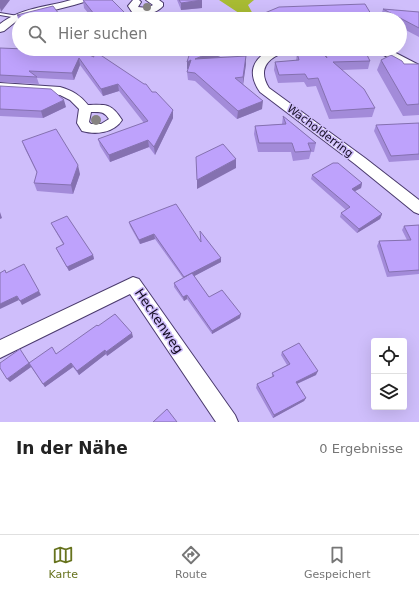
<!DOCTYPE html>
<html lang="de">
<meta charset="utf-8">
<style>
:root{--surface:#fff;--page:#f2f2f2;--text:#222;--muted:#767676;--line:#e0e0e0;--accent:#67731e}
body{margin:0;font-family:"DejaVu Sans",sans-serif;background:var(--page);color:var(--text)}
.controls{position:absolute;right:12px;bottom:12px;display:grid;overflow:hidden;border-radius:4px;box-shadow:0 4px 16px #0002}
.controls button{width:36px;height:36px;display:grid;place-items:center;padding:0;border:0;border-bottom:1px solid var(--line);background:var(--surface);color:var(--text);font:20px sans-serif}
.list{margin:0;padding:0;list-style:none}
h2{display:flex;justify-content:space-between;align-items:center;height:52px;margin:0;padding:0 16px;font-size:17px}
h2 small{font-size:13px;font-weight:400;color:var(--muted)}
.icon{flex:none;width:22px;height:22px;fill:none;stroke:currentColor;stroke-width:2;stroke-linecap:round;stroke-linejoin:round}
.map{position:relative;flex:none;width:419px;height:422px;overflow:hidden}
.search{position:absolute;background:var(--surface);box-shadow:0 4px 16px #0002;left:12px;right:12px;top:12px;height:44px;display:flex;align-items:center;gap:10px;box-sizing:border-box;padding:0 14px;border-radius:22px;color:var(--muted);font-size:15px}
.sheet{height:112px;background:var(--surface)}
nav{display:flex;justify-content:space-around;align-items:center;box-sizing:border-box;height:56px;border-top:1px solid var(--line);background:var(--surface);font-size:11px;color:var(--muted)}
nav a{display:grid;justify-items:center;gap:2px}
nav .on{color:var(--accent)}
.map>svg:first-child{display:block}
</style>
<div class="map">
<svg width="419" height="422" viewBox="0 0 419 422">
<rect width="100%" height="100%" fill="#cfbefb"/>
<path fill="#a8bb33" d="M219 0H254L248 5 254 16 258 19H248Z"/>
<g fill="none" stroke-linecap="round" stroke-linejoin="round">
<defs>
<path id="service" d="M140 11 144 12 136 19H131Z
M0 13 18 16 20 17 18 18 0 15Z"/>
<path id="minor" d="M71 0H86L84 2 74 5 19 19 4 31 0 32V24C20 8 47 7 71 0Z
M133 0H139L141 2 138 7 147 8 153 5 146 0H159L163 3V6C155 15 143 15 132 12L128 6Z
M272 49H286C284 52 280 54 276 56 262 64 261 75 269 88L365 158 419 200V214L414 212 355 164 260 92C247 73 252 59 272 49Z
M375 49H388L419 65V73L376 51Z
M0 83 60 87C73 91 80 95 88 105 107 104 112 104 122 120 114 133 96 135 82 131L77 123 79 109 70 100 60 95 0 91ZM91 112C100 112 104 111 109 119L101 124H91L89 122Z
M133 277 139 279 235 415 238 422H216L130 294 0 358V340Z"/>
</defs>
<use href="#service" stroke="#4a3a6d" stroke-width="2"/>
<use href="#minor" stroke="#4a3a6d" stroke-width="2"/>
<use href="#service" fill="#fff" fill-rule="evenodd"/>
<use href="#minor" fill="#fff" fill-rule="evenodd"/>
</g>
<g fill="#868381">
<circle cx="147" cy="7" r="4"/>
<circle cx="96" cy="120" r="5"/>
</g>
<path fill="#a38bd9" d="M83 0 131 19H93L84 8Z
M177 0H202V8L181 10Z
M383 9 419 12V37L400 27V19H386L381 16Z
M17 15 62 19H19V22Z
M0 48 72 51 71 49H75L152 92 173 110V118L155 155 149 147 110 162 100 146 98 139 144 123 119 91 103 96 80 65 74 80 37 78 39 84 0 82Z
M318 49H364L370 61 368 69 342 70 375 108 372 117 329 119 316 86 307 87 304 82 278 83 274 70 275 62 296 61 297 53 320 52Z
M233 51 218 57 246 64 243 84 262 109 237 119 195 81 188 80 187 72 188 69H187V62Z
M381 60 404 64H419V115L403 116 377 70Z
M0 86 66 107 43 118 0 116Z
M283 116 316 143 314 152H311L309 159 293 161 291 152H258L254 134 255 126 282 124Z
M419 123V160L389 162 374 131 376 125Z
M22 141 80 174 73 194 37 191 34 183 37 173 25 149Z
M312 175 362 183 361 188 354 191 382 214 380 219 357 233 340 217 341 213 346 210 311 179Z
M129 222 200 242 221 258V262L194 276 209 297 240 318 212 334 187 299 184 301 174 287V283L183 278 155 239 140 244 130 226Z
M51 223 93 255 94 259 69 271 58 252 56 248 63 244 53 227Z
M419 225V274L387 277 377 246 379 241 407 240 402 230 404 226Z
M98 326 133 337 107 356 106 354 79 375 73 367 45 387 31 367 10 382 29 363 56 354Z
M282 352 316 375 297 384 306 398 304 401 273 418 256 388 257 384 272 377V373L287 365 281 355Z"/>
<path fill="#8571b0" d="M0 0H10L1 12 0 8Z
M202 0V8L181 10V3Z
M219 49H233V51L195 66V59Z
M246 56V64L243 85V77Z
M79 58 80 65 74 80 72 73Z
M191 60V68L187 69V62Z
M118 84 119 91 103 96 101 89Z
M64 100 66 107 43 118 41 111Z
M263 101 262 109 237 119 238 111Z
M173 110V118L155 155 154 147Z
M148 140 149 147 110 162 109 155Z
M236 159V168L197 189V180Z
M78 165 80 174 73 194 71 185Z
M362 183 361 188 350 194 352 189Z
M0 212 2 218 0 219Z
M382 214 380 219 357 233 359 229Z
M154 234 155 239 140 244 139 240Z
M93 255 94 259 69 271 67 267Z
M221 258V262L185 281 184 277Z
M39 291 41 295 22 305 20 301Z
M187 295V299L184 301 183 297Z
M17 296 19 300 0 309V304Z
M241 314 240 318 212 334V331Z
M132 333 133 337 107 356 106 352Z
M105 350 106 354 79 375 77 371Z
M29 363 31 367 10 382 7 379Z
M71 363 73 367 45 387 43 384Z
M318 371 316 375 294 385 296 382Z
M306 398 304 401 273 418 274 415Z"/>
<path fill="#bea2fc" stroke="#8571b0" d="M83 0H112L131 19H112V18L109 19H98Z
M179 0H202L181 3Z
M365 4 374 19H262L260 15 279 7Z
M53 6 62 18 60 19H28L17 15Z
M383 9 419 12V28Z
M252 16V19H244Z
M0 48 74 51 72 49H75L94 57 93 55 96 52 144 84H146L152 92H156L173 110 154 147 148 140 109 155 98 139 148 121 118 84 101 89 79 58 72 73 29 71 37 77 0 75Z
M191 49H219L195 59 246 56 243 77 235 78 263 101 238 111 195 73 187 72 191 60 187 62Z
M323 49H364L370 61 333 62 364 89 375 108 331 111 318 78 308 79 305 74 279 75 275 62 299 60 297 53 321 52 327 58Z
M391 55 402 61 404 64H419V104L407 105 381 60Z
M0 86 51 89 64 100 41 111 0 109Z
M283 116 316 143H308L311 151 295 152 292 143H259L255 126 286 124Z
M419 123V154L391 156 376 125Z
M56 129 78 165 71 185 34 183 37 172 22 141Z
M223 144 236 159 197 180 196 157Z
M333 163H338L362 183 352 189 382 214 359 229 341 213 350 207 312 175Z
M176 204 201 242 200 231 221 258 184 277 154 234 139 240 129 222Z
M67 216 93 255 67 267 56 248 64 244 51 223Z
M419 225V270L389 272 379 241 411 240 404 226Z
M24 264 39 291 20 301 17 296 0 304V273L5 270 6 273Z
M192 273 209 297 222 290 241 314 212 331 187 295 183 297 174 283Z
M115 314 132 333 106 352 105 350 77 371 71 363 43 384 29 363 52 347 56 354 97 325 98 326Z
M299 343 318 371 296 382 306 398 274 415 257 384 274 376 272 373 290 364 282 352Z
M20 349 29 363 7 379 0 368V363Z
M167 409 177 422H153Z"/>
<g text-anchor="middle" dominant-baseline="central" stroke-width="3" stroke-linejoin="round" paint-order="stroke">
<g font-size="11" fill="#130c21" stroke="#cfbefb">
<text transform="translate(320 131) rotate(37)">Wacholderring</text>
</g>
<g font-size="13" fill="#130c21" stroke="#cfbefb">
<text transform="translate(159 321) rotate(56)">Heckenweg</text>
</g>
</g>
</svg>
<div class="controls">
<button><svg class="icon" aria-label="locate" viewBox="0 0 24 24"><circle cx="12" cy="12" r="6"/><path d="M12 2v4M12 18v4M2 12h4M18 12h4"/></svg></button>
<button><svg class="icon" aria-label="layers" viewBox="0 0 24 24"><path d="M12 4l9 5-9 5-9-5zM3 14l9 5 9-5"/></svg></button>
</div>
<div class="search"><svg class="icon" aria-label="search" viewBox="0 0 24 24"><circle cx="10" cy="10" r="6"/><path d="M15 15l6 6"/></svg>Hier suchen</div>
</div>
<section class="sheet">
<h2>In der Nähe<small>0 Ergebnisse</small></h2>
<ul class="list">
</ul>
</section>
<nav>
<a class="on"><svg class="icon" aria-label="map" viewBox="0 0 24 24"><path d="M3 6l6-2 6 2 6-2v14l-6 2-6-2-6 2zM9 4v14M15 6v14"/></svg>Karte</a>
<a><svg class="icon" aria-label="directions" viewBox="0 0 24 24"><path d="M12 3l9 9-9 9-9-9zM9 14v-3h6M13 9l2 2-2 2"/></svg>Route</a>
<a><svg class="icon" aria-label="saved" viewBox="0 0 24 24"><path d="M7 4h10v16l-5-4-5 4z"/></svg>Gespeichert</a>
</nav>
